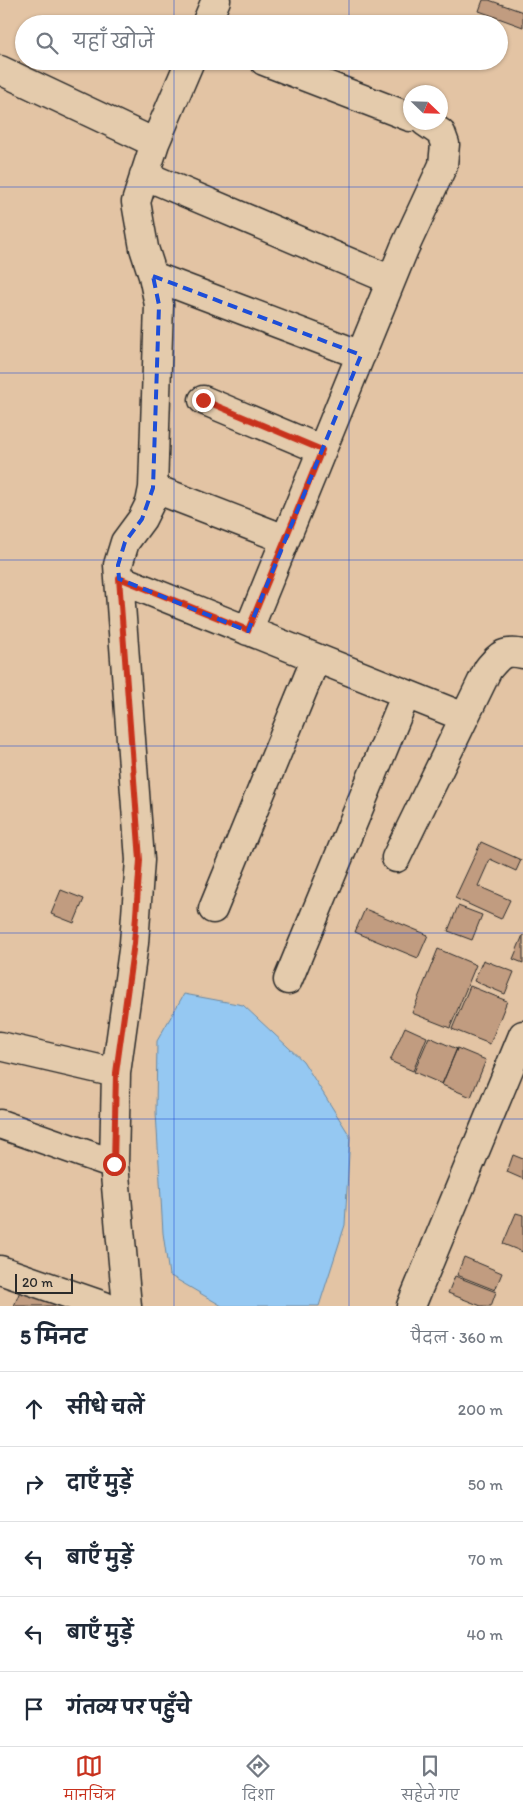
<!DOCTYPE html>
<html lang="hi">
<meta charset="utf-8">
<style>
:root{--surface:#fff;--page:#f2f2f3;--text:#1f2937;--muted:#747a83;--line:#e0e1e3;--accent:#c8321e}
body{margin:0;font-family:Itim,"Playpen Sans Deva",sans-serif;background:var(--page);color:var(--text)}
.compass{position:absolute;left:403px;top:85px;width:45px;height:45px;border-radius:50%;background:var(--surface);box-shadow:0 1px 4px #0004;rotate:113deg}
.scale{position:absolute;left:15px;bottom:12px;width:58px;box-sizing:border-box;padding-left:5px;border:2px solid #2b2b2b;border-top:0;font-size:14px;line-height:18px;white-space:nowrap;color:#2b2b2b;-webkit-text-stroke:4px #e4cbac;paint-order:stroke}
.stop{position:absolute;width:15px;height:15px;margin:-11px;border:4px solid #c8321e;border-radius:50%;background:#fff}
.stop.end{background:#c8321e;border-color:#fff;box-shadow:0 1px 5px #0008}
.list{margin:0;padding:0;list-style:none}
h2{display:flex;justify-content:space-between;align-items:center;height:65px;margin:0;padding:0 20px;font-size:21px}
h2 small{font-size:16px;font-weight:400;color:var(--muted)}
.list li{display:grid;grid-template-columns:32px 1fr auto;gap:15px;align-items:center;box-sizing:border-box;height:75px;padding:0 20px;border-top:1px solid var(--line)}
.list b{display:block;font-size:19px;white-space:nowrap}
.list em{font-size:16px;font-style:normal;color:var(--muted)}
.icon{flex:none;width:28px;height:28px;fill:none;stroke:currentColor;stroke-width:2;stroke-linecap:round;stroke-linejoin:round}
.map{position:relative;flex:none;width:523px;height:1306px;overflow:hidden}
.search{position:absolute;background:var(--surface);box-shadow:0 1px 4px #0004;left:15px;right:15px;top:15px;height:55px;display:flex;align-items:center;gap:12px;box-sizing:border-box;padding:0 18px;border-radius:28px;color:var(--muted);font-size:19px}
.sheet{height:440px;background:var(--surface)}
nav{display:flex;justify-content:space-around;align-items:center;box-sizing:border-box;height:70px;border-top:1px solid var(--line);background:var(--surface);font-size:14px;color:var(--muted)}
nav a{display:grid;justify-items:center;gap:2px}
nav .on{color:var(--accent)}
.map>svg:first-child{display:block}
</style>
<div class="map">
<svg width="523" height="1306" viewBox="0 0 523 1306">
<rect width="100%" height="100%" fill="#e3c4a4"/>
<filter id="ink" filterUnits="userSpaceOnUse"><feTurbulence type="fractalNoise" baseFrequency=".02" numOctaves="2"/><feDisplacementMap in="SourceGraphic" scale="10" xChannelSelector="R" yChannelSelector="G"/><feConvolveMatrix kernelMatrix="1 2 1 2 8 2 1 2 1" color-interpolation-filters="sRGB"/></filter>
<g filter="url(#ink)">
<path fill="#95c8f2" stroke="#6b89a2" d="M184 994 243 1005 303 1061 350 1136 345 1225 319 1306H222L169 1275 163 1233 156 1112 157 1041Z"/>
<path fill="#c19c80" stroke="#2b2b2b" d="M483 0H489L523 12V27L479 11Z
M481 842 521 860 516 871 490 859 478 886 510 900 501 919 455 898Z
M61 890 84 899 74 923 51 914Z
M458 906 482 915 472 940 448 931Z
M365 909 428 935 418 958 355 932Z
M523 935V963L513 959Z
M438 949 476 965 450 1028 412 1013Z
M483 960 514 972 505 994 474 981Z
M470 986 507 1001 490 1044 452 1029Z
M405 1027 427 1037 413 1071 390 1061Z
M429 1037 457 1049 442 1084 414 1072Z
M457 1048 486 1060 471 1097 442 1085Z
M513 1155 523 1159V1179L507 1172Z
M516 1213 523 1215V1252L503 1244Z
M464 1257 502 1273 495 1290 457 1275Z
M455 1276 496 1292 491 1306H481L448 1293Z
M22 1286 66 1306H14Z"/>
<g fill="none" stroke-linecap="round" stroke-linejoin="round">
<defs>
<path id="minor" d="M206 24 216 0
M264 61 410 117
M0 70 155 143
M144 175 391 280
M153 276 361 355
M203 400 322 450
M153 488 285 539
M119 579 464 717
M248 631 404 249 443 165 445 144 441 133 425 122
M396 858 488 669C500 655 503 650 523 654
M213 909 316 658
M288 980 406 694
M0 1046 116 1073
M0 1124 114 1164
M0 1270 104 1306
M127 1306 114 1164 116 1073 134 943 140 860 118 565 125 542 142 519 150 503 153 488 159 305 153 276 144 248 136 202 155 143 190 61
M411 1306 523 1035"/>
</defs>
<use href="#minor" stroke="#2b2b2b" stroke-width="31"/>
<use href="#minor" stroke="#e4cbac" stroke-width="28"/>
</g>
</g>
<g fill="none" stroke-linecap="round" stroke-linejoin="round" filter="url(#ink)">
<path stroke="#c8321e" stroke-width="6" d="M114 1164 116 1073 134 943 140 860 119 578 248 630 322 450 203 400"/>
</g>
<path fill="none" stroke="#1d4ed8" stroke-width="4" stroke-dasharray="10 6" stroke-linejoin="round" d="M153 276 361 355 248 631 119 579 118 565 125 542 142 519 153 488 159 305Z"/>
<path fill="none" stroke="#1d4ed8" stroke-width="1" stroke-opacity="0.55" d="M174 0V24M349 0V24M174 61V1306M349 61V1306M0 187H523M0 373H523M0 560H523M0 746H523M0 933H523M0 1119H523"/>
</svg>
<svg class="compass" viewBox="-18 -18 36 36"><path d="M0-13l5 13h-10z" fill="#e53935"/><path d="M0 13l5-13h-10z" fill="#747a83"/></svg>
<div class="scale">20 m</div>
<div class="stop" style="left:114px;top:1164px"></div>
<div class="stop end" style="left:203px;top:400px"></div>
<div class="search"><svg class="icon" aria-label="search" viewBox="0 0 24 24"><circle cx="10" cy="10" r="6"/><path d="M15 15l6 6"/></svg>यहाँ खोजें</div>
</div>
<section class="sheet">
<h2>5 मिनट<small>पैदल · 360 m</small></h2>
<ul class="list">
<li><svg class="icon" aria-label="ahead" viewBox="0 0 24 24"><path d="M12 20V5M6 11l6-6 6 6"/></svg><div><b>सीधे चलें</b></div><em>200 m</em></li>
<li><svg class="icon" aria-label="right" viewBox="0 0 24 24"><path d="M7 20v-9h11M14 6l5 5-5 5"/></svg><div><b>दाएँ मुड़ें</b></div><em>50 m</em></li>
<li><svg class="icon" aria-label="left" viewBox="0 0 24 24"><path d="M17 20v-9H6M10 6l-5 5 5 5"/></svg><div><b>बाएँ मुड़ें</b></div><em>70 m</em></li>
<li><svg class="icon" aria-label="left" viewBox="0 0 24 24"><path d="M17 20v-9H6M10 6l-5 5 5 5"/></svg><div><b>बाएँ मुड़ें</b></div><em>40 m</em></li>
<li><svg class="icon" aria-label="arrive" viewBox="0 0 24 24"><path d="M6 21V4h12l-3 4 3 4H6"/></svg><div><b>गंतव्य पर पहुँचे</b></div></li>
</ul>
</section>
<nav>
<a class="on"><svg class="icon" aria-label="map" viewBox="0 0 24 24"><path d="M3 6l6-2 6 2 6-2v14l-6 2-6-2-6 2zM9 4v14M15 6v14"/></svg>मानचित्र</a>
<a><svg class="icon" aria-label="directions" viewBox="0 0 24 24"><path d="M12 3l9 9-9 9-9-9zM9 14v-3h6M13 9l2 2-2 2"/></svg>दिशा</a>
<a><svg class="icon" aria-label="saved" viewBox="0 0 24 24"><path d="M7 4h10v16l-5-4-5 4z"/></svg>सहेजे गए</a>
</nav>
